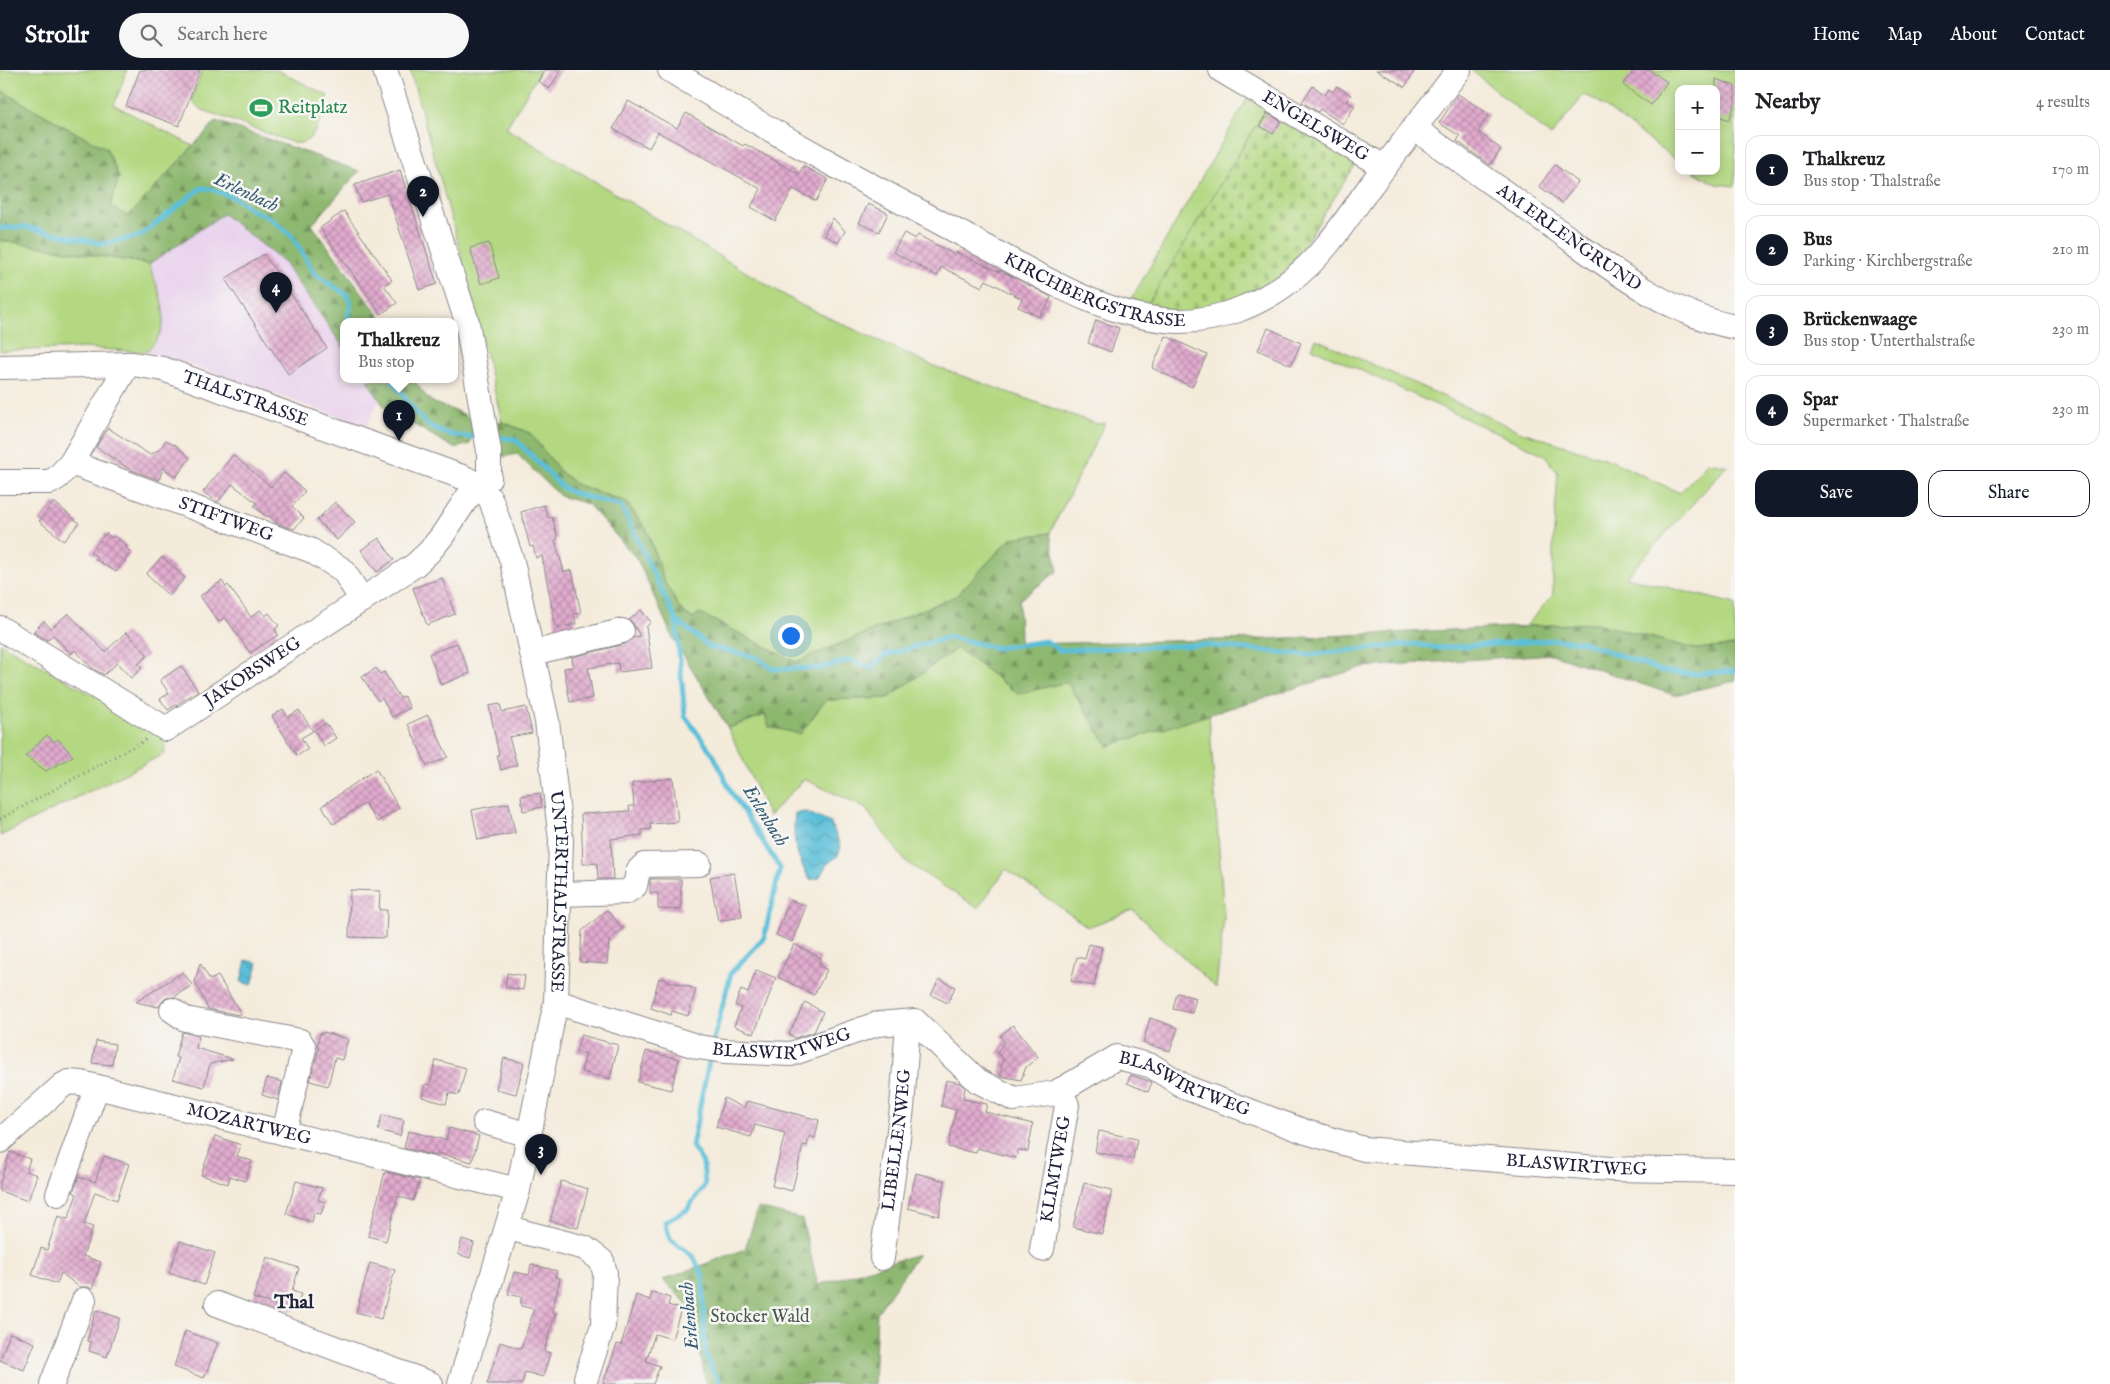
<!DOCTYPE html>
<meta charset="utf-8">
<style>
:root{--surface:#fff;--page:#f6f6f6;--text:#202124;--muted:#757577;--line:#e0e0e0;--accent:#111827}
body{margin:0;font-family:"IM FELL English",serif;background:var(--page);color:var(--text)}
.controls{position:absolute;right:15px;top:15px;display:grid;overflow:hidden;border-radius:10px;box-shadow:0 2px 12px #0003}
.controls button{width:45px;height:45px;display:grid;place-items:center;padding:0;border:0;border-bottom:1px solid var(--line);background:var(--surface);color:var(--text);font:25px sans-serif}
.you{position:absolute;left:790px;top:565px;width:18px;height:18px;margin:-12px;border:4px solid #fff;border-radius:50%;background:#1a73e8;box-shadow:0 0 0 8px #1a73e833}
.badge{display:grid;place-items:center;width:32px;height:32px;border-radius:50%;background:var(--accent);color:#fff;font-size:16px;font-weight:700}
.pin{position:absolute;translate:-50% -41px;filter:drop-shadow(0 1px 2px #0008)}
.pin::after{content:'';position:absolute;top:26px;width:18px;height:15px;background:inherit;clip-path:polygon(0 0,100% 0,50% 100%)}
.popup{position:absolute;left:340px;top:248px;width:118px;height:65px;box-sizing:border-box;display:grid;place-content:center;border-radius:10px;background:var(--surface);filter:drop-shadow(0 1px 4px #0005);font-size:16px;white-space:nowrap;color:var(--muted)}
.popup b{font-size:19px;color:var(--text)}
.popup::after{content:'';position:absolute;left:50%;top:100%;margin-left:-10px;border:10px solid transparent;border-top-color:var(--surface)}
.list{margin:0;padding:0;list-style:none}
h2{display:flex;justify-content:space-between;align-items:center;height:65px;margin:0;padding:0 20px;font-size:21px}
h2 small{font-size:16px;font-weight:400;color:var(--muted)}
.list li{display:grid;grid-template-columns:32px 1fr auto;gap:15px;align-items:center;box-sizing:border-box;height:70px;margin:0 10px 10px;padding:0 10px;border:1px solid var(--line);border-radius:15px}
.list b{display:block;font-size:19px;white-space:nowrap}
.list p{margin:0;font-size:16px;white-space:nowrap;color:var(--muted)}
.list em{font-size:16px;font-style:normal;color:var(--muted)}
.actions{display:flex;gap:10px;padding:15px 20px}
.actions a{flex:1;padding:11px 0;border:1px solid var(--accent);border-radius:15px;text-align:center;font-size:18px;color:var(--accent)}
.actions .main{background:var(--accent);color:#fff}
.icon{flex:none;width:28px;height:28px;fill:none;stroke:currentColor;stroke-width:2;stroke-linecap:round;stroke-linejoin:round}
.map{position:relative;flex:none;width:1735px;height:1314px;overflow:hidden}
header{display:flex;align-items:center;gap:30px;box-sizing:border-box;height:70px;padding:0 25px;background:var(--accent);color:#fff}
header strong{font-size:24px}
nav{display:flex;gap:28px;margin-inline-start:auto;font-size:18px}
.search{width:350px;height:45px;background:var(--page);display:flex;align-items:center;gap:12px;box-sizing:border-box;padding:0 18px;border-radius:28px;color:var(--muted);font-size:19px}
main{display:flex}
aside{flex:1;background:var(--surface)}
.map>svg:first-child{display:block}
</style>
<header>
<strong>Strollr</strong>
<div class="search"><svg class="icon" aria-label="search" viewBox="0 0 24 24"><circle cx="10" cy="10" r="6"/><path d="M15 15l6 6"/></svg>Search here</div>
<nav><a>Home</a><a>Map</a><a>About</a><a>Contact</a></nav>
</header>
<main>
<div class="map">
<svg width="1735" height="1314" viewBox="0 0 1735 1314">
<defs>
<pattern id="forest-firs" width="22" height="20" patternUnits="userSpaceOnUse" patternTransform="scale(1.25)"><rect width="22" height="20" fill="#8eb86f"/><path d="M5 1l3.5 6h-7zM16 11l3.5 6h-7z" fill="#74955c"/></pattern>
<pattern id="cemetery-stones" width="16" height="16" patternUnits="userSpaceOnUse" patternTransform="scale(1.25)"><rect width="16" height="16" fill="#b3d881"/><path d="M2 7V4a2 2 0 0 1 4 0v3zM10 15v-3a2 2 0 0 1 4 0v3z" fill="#9ab970"/></pattern>
<pattern id="water-waves" width="16" height="10" patternUnits="userSpaceOnUse" patternTransform="scale(1.25)"><rect width="16" height="10" fill="#5abfd9"/><path d="M0 5q4-4 8 0t8 0" fill="none" stroke="#4a9bb1"/></pattern>
<pattern id="building-cross-hatch" width="8" height="8" patternUnits="userSpaceOnUse" patternTransform="scale(1.25)"><rect width="8" height="8" fill="#e2accf"/><path d="M0 0l8 8M0 8l8-8" fill="none" stroke="#b78ca9"/></pattern>
</defs>
<rect width="100%" height="100%" fill="#f6f6f2"/>
<filter id="ink" filterUnits="userSpaceOnUse"><feTurbulence type="fractalNoise" baseFrequency=".02" numOctaves="2"/><feDisplacementMap in="SourceGraphic" scale="10" xChannelSelector="R" yChannelSelector="G"/><feConvolveMatrix kernelMatrix="1 2 1 2 8 2 1 2 1" color-interpolation-filters="sRGB"/></filter>
<filter id="wash" filterUnits="userSpaceOnUse"><feTurbulence type="fractalNoise" baseFrequency=".0096" numOctaves="4" result="noise"/><feDisplacementMap in="SourceGraphic" scale="20" xChannelSelector="R" yChannelSelector="G"/><feGaussianBlur stdDeviation="1.12" result="paint"/><feColorMatrix in="noise" values="0 0 0 0 0 0 0 0 0 0 0 0 0 0 0 0 0 1.4 0 .05"/><feComposite in="paint" operator="in"/></filter>
<g filter="url(#wash)">
<rect width="100%" height="100%" fill="#f4ebdb"/>
<path fill="#e9d2ed" d="M223 144 282 190 344 278V310H367L380 329 366 356 175 290 145 282 155 274 164 240 149 194Z"/>
<path fill="#b3d881" stroke="#6a7d5e" d="M0 0H127L114 35 193 76 128 147 110 136 119 107 106 78 80 65 0 20Z
M202 0H277L328 26C322 43 317 76 294 73L200 39 192 30Z
M410 0H541L506 58 801 235 934 296 1097 354 1105 353 1050 463 1011 468 956 526 796 592 699 543 693 549 680 539 664 511 647 460 626 432 575 414 559 400 530 363 502 352 464 195Z
M1471 0H1735V116L1716 114 1693 101H1716V19H1679V92L1596 30 1584 25 1551 66Z
M1249 26 1267 37 1145 239 1132 228Z
M0 170 149 194C160 226 177 256 145 282L83 278 0 281Z
M1316 269 1522 362 1610 390 1680 423 1708 392 1727 396 1626 507 1735 534V576L1695 579 1596 553 1526 556 1553 525V475L1558 403 1545 385 1312 278Z
M0 573 166 666 164 684 0 766Z
M957 578 1018 624 1067 612 1108 676 1209 644 1224 848 1216 918 1133 840 1088 857 1006 799 978 838 906 792 865 738 804 709 769 746 728 658 765 645 800 663 826 630 888 628Z"/>
<path fill="url(#forest-firs)" stroke="#586d55" d="M0 20 80 65 106 78 119 107 110 136 128 147 216 51 359 101 312 155 384 252H344V278L282 190 223 144 149 194 0 170Z
M367 310H414C420 319 429 332 439 335 454 341 462 341 475 352L470 374 454 378 385 338Z
M490 351 502 352 530 363 559 400 575 414 626 432 647 460 664 511 680 539 692 549 699 543 796 592 956 526 1011 468 1050 463 1058 501 1019 530 1020 574 1266 569 1596 553 1695 579 1735 576V611L1674 625 1552 584 1363 597 1108 676 1067 612 1018 624 957 578 888 628 826 630 800 664 769 657 765 645 728 658 673 568 637 489 588 434 560 426 517 384 502 387Z
M758 1138 802 1149 818 1215 918 1184 877 1243 874 1314H711L706 1312 691 1238 663 1210 745 1179Z"/>
<path fill="url(#cemetery-stones)" stroke="#6a7d5e" d="M1267 37 1357 92 1298 185 1276 213 1189 246 1145 239Z"/>
<path fill="url(#water-waves)" stroke="#3e708a" d="M806 742 831 753 841 777 837 787 827 794 819 808 810 810C796 785 792 772 795 743Z
M246 890 258 893 252 915 241 912Z"/>
<g fill="none" stroke-linecap="round" stroke-linejoin="round">
<path stroke="#5abfd9" stroke-width="5" d="M0 158 25 157 103 174 140 166 201 118 211 119 235 128 252 140 269 147 292 166 315 204 347 225 351 233 347 252
M392 310C420 348 427 368 479 367
M493 367 515 369 563 418 573 423 621 436 676 550 685 646 714 686 731 722 780 798 764 868 731 903 713 973
M676 550 710 577 756 587 773 599 822 598 850 590 871 598 885 585 950 567 997 578 1046 571 1059 580 1205 575 1305 585 1414 574 1438 578 1556 570 1583 572 1662 601 1691 604 1735 601
M710 986 692 1076 703 1093 705 1115 687 1140 665 1152 670 1169 693 1186 703 1206 705 1282 712 1300 721 1314"/>
</g>
<g id="blocks">
<path fill="url(#building-cross-hatch)" d="M140 0H200L179 56 126 36Z
M545 0H561L549 19 538 11Z
M1376 0H1415L1405 17Z
M1634 0H1650L1667 12 1651 35 1623 15Z
M1716 9 1735 16V33L1729 50 1716 45Z
M1313 16 1325 25 1329 19 1333 22 1337 16 1351 25 1347 31 1355 36 1343 54 1320 39 1318 42 1302 32Z
M1458 24 1489 44 1478 62 1501 79 1490 95 1457 71 1460 66 1439 53Z
M628 31 677 58 686 43 743 76 745 74 799 104 803 96 828 109 816 131 793 119 775 151 751 137 761 119 707 89 658 62 649 78 613 59Z
M1267 43 1281 51 1273 64 1260 56Z
M1555 95 1578 112 1562 133 1539 116Z
M400 100 437 214 419 220 388 124 361 132 355 115Z
M868 134 888 143 879 162 859 153Z
M344 141 392 210 384 215 397 233 381 244 320 158Z
M833 148 845 161 838 173 824 165Z
M904 163 915 169 918 165 955 185 956 182 1000 202V200L1051 227 1046 239 1044 238 1040 247 1018 237 1022 229 986 210 982 217 941 197 937 206 893 182Z
M489 173 499 208 481 214 470 178Z
M264 184 327 278 288 304 225 209Z
M1096 250 1119 258 1111 282 1088 273Z
M1268 258 1301 273 1291 295 1258 280Z
M1166 266 1207 285 1192 317 1152 298Z
M108 358 150 385 160 379 166 370 174 375 175 374 190 388 176 407 163 398 159 410 131 400 96 377Z
M233 385 271 417 284 403 305 421 292 436 304 448 294 459 278 454 268 445 267 447 254 436 257 433 232 414 218 432 203 422Z
M54 432 79 453 64 471 39 451Z
M335 432 355 452 337 470 317 450Z
M544 435 548 448 552 447 558 469 555 470 564 502 572 500 581 543 574 544 576 554 556 558 542 486 536 488 533 476 530 477 521 442Z
M106 463 112 468 114 466 127 476 126 478 131 483 116 502 95 489 97 487 90 482Z
M379 468 394 490 377 502 361 480Z
M162 487 185 508 169 526 146 504Z
M442 508 455 544 427 555 413 518Z
M222 511 226 517 228 515 251 547 260 540 265 546 269 543 279 556 275 559 278 565 250 583 225 547 219 552 200 526Z
M641 540 651 552 646 557 652 598 619 602 618 593 588 598 593 628 570 632 564 598 573 597 572 587 625 574 634 567 640 566 632 552 629 550Z
M68 543 105 582 126 562 148 585 138 594 142 598 131 608 117 593 104 605 92 598 75 580 71 584 53 565 47 570 33 562 44 551 51 559Z
M457 573 470 603 441 615 429 584Z
M181 596 198 621 168 640 160 629 169 623 160 610Z
M376 598 380 604 384 602 400 628 404 626 410 638 392 647 382 628 378 631 362 607Z
M500 634 502 642 526 637 532 663 509 667 517 695 501 700 497 685H499L489 636Z
M283 639 288 647 299 640 313 661 301 668 308 679 297 686 272 646Z
M428 645 448 687 427 696 408 654Z
M326 653 336 668 324 676 314 660Z
M47 665 54 672 58 669 73 686 46 701 25 686Z
M376 699 399 738 377 752 365 733 333 754 322 736Z
M673 708 678 752 650 754 651 759 642 760V765L611 769 613 809H598L597 793 583 794 581 744 630 741 629 736H634L632 713Z
M540 723 542 737 523 741 521 726Z
M509 733 515 763 478 770 472 740Z
M734 803 742 847 718 851 710 807Z
M650 809H681V840L658 839V823H650Z
M350 820 380 821 379 840H387L386 868 349 867Z
M790 830 806 836 792 872 776 865Z
M607 840 623 858 609 871 607 894 580 892 582 861Z
M794 874 821 888 818 895 827 900 814 925 778 907Z
M1089 874 1102 877 1094 916 1071 911 1077 887 1085 889Z
M200 893 210 910 218 906 241 944 239 945 208 939 195 912Z
M756 900 776 908 754 964 734 956 741 938 735 935 741 920 748 923Z
M183 902 192 915 174 927 166 928 158 937 136 932Z
M507 903 525 906 523 920 505 917Z
M659 908 696 919 688 946 672 941 671 945 651 938Z
M939 909 955 917 948 933 931 925Z
M1177 923 1196 928 1192 943 1173 939Z
M805 932 823 942 814 962 795 968 789 964Z
M1150 948 1178 958 1170 981 1143 973Z
M1013 955 1038 987 1026 997 1021 1010 1000 1006 1003 988 997 983 1004 972 1000 966Z
M182 962 199 966 196 978 233 989 210 994 204 1017 173 1009 179 988 175 987Z
M324 962 348 969 342 990 335 988 328 1016 310 1011 319 978 317 976 320 963 323 964Z
M581 965 618 975 610 1009 581 1002 586 984 576 982Z
M96 971 115 974 112 995 92 993Z
M646 981 679 989 671 1020 638 1012Z
M504 988 524 993 516 1024 496 1019Z
M436 990 466 998 459 1025 449 1023 446 1034 422 1027 425 1014 430 1015Z
M1131 1005 1152 1012 1148 1022 1127 1013Z
M267 1008 282 1012 278 1030 262 1025Z
M946 1010 960 1013 965 1018 963 1029 987 1034 985 1042 1033 1054 1028 1081 1018 1080 1016 1088 977 1078 976 1083 948 1077 956 1040 941 1036Z
M724 1028 744 1038 747 1031 819 1050 815 1068 809 1066 807 1076 803 1075 792 1121 772 1116 785 1063 755 1055 751 1067 716 1057Z
M382 1045 404 1050 400 1066 378 1060Z
M449 1058 479 1066 472 1092 437 1083 436 1086 404 1078 408 1061 446 1070Z
M1099 1061 1137 1069 1133 1089 1095 1082Z
M215 1066 241 1075 237 1086 252 1091 245 1111 230 1106 228 1114 201 1105Z
M10 1082 30 1089 26 1101 37 1105 28 1131 0 1121V1113Z
M104 1086 129 1094 117 1130 95 1122 84 1154 93 1157 83 1186 101 1192 92 1219 88 1217H79L61 1203 57 1214 32 1205 41 1178 47 1180 58 1146 68 1149 77 1124 73 1122 79 1107 95 1112Z
M385 1102 420 1110 413 1131 398 1126 386 1171 368 1166Z
M916 1103 945 1111 939 1146 908 1138Z
M296 1111 322 1118 318 1130 325 1132 321 1144 314 1143 312 1152 286 1144Z
M561 1111 588 1119 578 1158 550 1151Z
M1084 1113 1112 1120 1102 1164 1073 1157Z
M462 1169 474 1173 470 1188 458 1184Z
M180 1171 215 1183 204 1215 169 1203Z
M267 1187 299 1198 292 1221 301 1224 295 1241 253 1228Z
M370 1193 395 1200 381 1249 356 1242Z
M531 1194 557 1201 555 1207 560 1208 552 1242 556 1243 544 1281 550 1283 543 1307 525 1302 522 1314H487L500 1272 521 1279 534 1239 521 1236V1227L508 1224 514 1202 529 1205Z
M652 1222 670 1228 668 1235 681 1239 672 1269 655 1264 646 1291 660 1296 653 1314H603L617 1274 621 1275 636 1225 650 1230Z
M96 1240 120 1248 107 1287 89 1281 91 1272 87 1271Z
M185 1261 218 1273 204 1308 174 1297Z
M10 1263 35 1273 24 1300 0 1290Z"/>
</g>
</g>
<g filter="url(#ink)">
<use href="#blocks" fill-opacity="0" stroke="#8b868b" stroke-width="1"/>
<g fill="none" stroke-linecap="round" stroke-linejoin="round">
<defs>
<g id="minor">
<path id="s1" d="M670 0C769 61 871 116 973 170 1038 204 1103 248 1178 251 1217 252 1259 235 1290 211 1323 187 1347 148 1371 115 1400 77 1429 38 1459 0"/>
<path id="s2" d="M1221 0 1384 97"/>
<path id="s3" d="M1414 58C1461 91 1507 124 1553 157 1608 196 1667 244 1735 257"/>
<path id="s4" d="M0 297 133 294 163 299 465 408 481 417 491 430 512 491 547 651 561 770 556 932 518 1120 460 1314"/>
<path id="s5" d="M71 393 310 480 343 500 362 530"/>
<path d="M0 412H50L58 407 71 393 128 294"/>
<path id="s6" d="M0 558 166 659 415 495 429 482 442 466 467 428 489 409V381L467 252 385 0"/>
<path d="M532 583 622 561"/>
<path d="M560 824 626 822 635 816 638 801 644 795 699 794"/>
<path id="s7" d="M556 932 699 977 724 981 791 984 877 954 915 951 978 1011 1014 1029 1056 1023 1117 987 1152 996 1187 1018 1306 1062 1364 1079 1610 1099 1735 1101"/>
<path d="M172 940 185 949 300 971 304 978 284 1063"/>
<path d="M485 1052 529 1065"/>
<path id="s8" d="M0 1071 63 1015 69 1012 81 1013 518 1120"/>
<path d="M58 1124 97 1017"/>
<path d="M508 1158 585 1178 602 1191 605 1203 603 1256 586 1308"/>
<path id="s9" d="M1042 1179 1067 1035 1060 1020"/>
<path id="s10" d="M882 1188 902 1038 908 952"/>
<path d="M217 1234 431 1314"/>
<path d="M52 1314 84 1230"/>
</g>
</defs>
<use href="#minor" stroke="#8b868b" stroke-width="26"/>
<path stroke="#8b868b" stroke-width="3" stroke-dasharray="1 4" stroke-linecap="butt" d="M0 749 147 669"/>
<use href="#minor" stroke="#fff" stroke-width="24"/>
</g>
</g>
<defs>
<symbol id="stadium-bare" viewBox="-9 -9 18 18"><path d="M0-5a6.5 5 0 1 0 0 10a6.5 5 0 1 0 0-10ZM-3.5-1.8h7v3.6h-7Z" fill="#2e9e5b" stroke="#f6f6f2" stroke-width="2.5" paint-order="stroke"/></symbol>
</defs>
<g fill-rule="evenodd">
<use href="#stadium-bare" x="245" y="22" width="32" height="32"/>
</g>
<g text-anchor="middle" dominant-baseline="central" stroke-width="5" stroke-linejoin="round" paint-order="stroke">
<g font-size="18" fill="#27864d" stroke="#f6f6f2" text-anchor="start">
<text x="278" y="38">Reitplatz</text>
</g>
<g font-size="18" fill="#22223b" stroke="#f6f6f2">
<text stroke="none"><textPath href="#s2" startOffset="110">ENGELSWEG</textPath></text>
<text stroke="none"><textPath href="#s3" startOffset="190">AM ERLENGRUND</textPath></text>
<text stroke="none"><textPath href="#s1" startOffset="481">KIRCHBERGSTRASSE</textPath></text>
<text stroke="none"><textPath href="#s4" startOffset="251">THALSTRASSE</textPath></text>
<text stroke="none"><textPath href="#s5" startOffset="165">STIFTWEG</textPath></text>
<text stroke="none"><textPath href="#s6" startOffset="298">JAKOBSWEG</textPath></text>
<text stroke="none"><textPath href="#s4" startOffset="919">UNTERTHALSTRASSE</textPath></text>
<text stroke="none"><textPath href="#s7" startOffset="234">BLASWIRTWEG</textPath></text>
<text stroke="none"><textPath href="#s7" startOffset="685">BLASWIRTWEG</textPath></text>
<text stroke="none"><textPath href="#s8" startOffset="276">MOZARTWEG</textPath></text>
<text stroke="none"><textPath href="#s10" startOffset="119">LIBELLENWEG</textPath></text>
<text stroke="none"><textPath href="#s7" startOffset="1090">BLASWIRTWEG</textPath></text>
<text stroke="none"><textPath href="#s9" startOffset="81">KLIMTWEG</textPath></text>
</g>
<g font-size="18" fill="#4e5950" stroke="#f6f6f2">
<text x="760" y="1247">Stocker Wald</text>
</g>
<g font-size="19" font-style="italic" fill="#365972" stroke="#f6f6f2">
<text transform="translate(246 123) rotate(25)">Erlenbach</text>
<text transform="translate(765 746) rotate(58)">Erlenbach</text>
<text transform="translate(690 1246) rotate(-95)">Erlenbach</text>
</g>
<g font-size="20" font-weight="bold" fill="#22223b" stroke="#f6f6f2">
<text x="294" y="1232">Thal</text>
</g>
</g>
</svg>
<div class="controls">
<button>+</button>
<button>−</button>
</div>
<div class="you"></div>
<div class="pin badge" style="left:399px;top:371px">1</div>
<div class="popup"><b>Thalkreuz</b>Bus stop</div>
<div class="pin badge" style="left:423px;top:147px">2</div>
<div class="pin badge" style="left:541px;top:1105px">3</div>
<div class="pin badge" style="left:276px;top:243px">4</div>
</div>
<aside>
<h2>Nearby<small>4 results</small></h2>
<ul class="list">
<li><span class="badge">1</span><div><b>Thalkreuz</b><p>Bus stop · Thalstraße</p></div><em>170 m</em></li>
<li><span class="badge">2</span><div><b>Bus</b><p>Parking · Kirchbergstraße</p></div><em>210 m</em></li>
<li><span class="badge">3</span><div><b>Brückenwaage</b><p>Bus stop · Unterthalstraße</p></div><em>230 m</em></li>
<li><span class="badge">4</span><div><b>Spar</b><p>Supermarket · Thalstraße</p></div><em>230 m</em></li>
</ul>
<div class="actions"><a class="main">Save</a><a>Share</a></div>
</aside>
</main>
